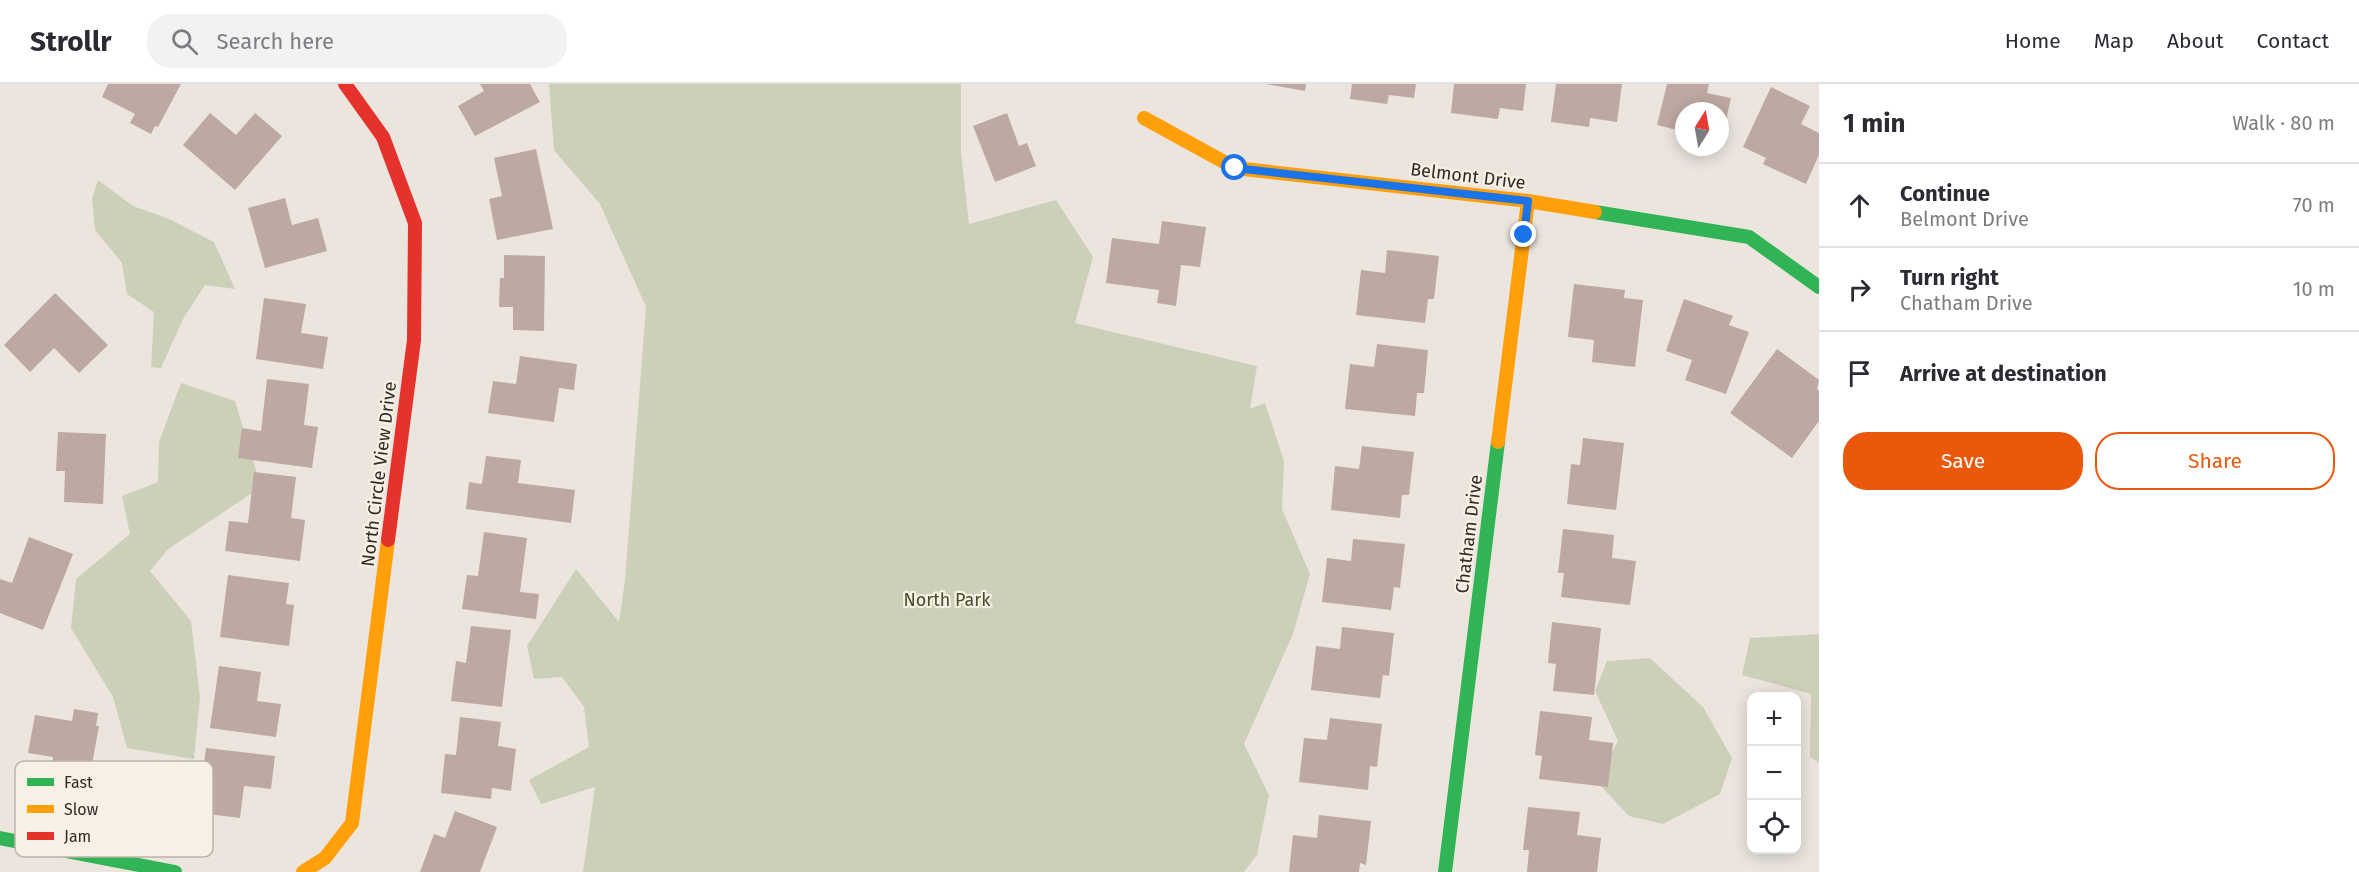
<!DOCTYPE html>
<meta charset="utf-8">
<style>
:root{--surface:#fff;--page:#f2f2f3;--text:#2b2b33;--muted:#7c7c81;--line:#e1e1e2;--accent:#ea580c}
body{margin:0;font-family:"Fira Sans",sans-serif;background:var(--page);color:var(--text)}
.controls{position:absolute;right:18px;bottom:18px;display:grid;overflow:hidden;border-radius:12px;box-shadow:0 3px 15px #0003}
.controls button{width:54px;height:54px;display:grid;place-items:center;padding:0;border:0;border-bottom:2px solid var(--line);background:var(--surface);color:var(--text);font:30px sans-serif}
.compass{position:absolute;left:1675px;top:18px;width:54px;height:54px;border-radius:50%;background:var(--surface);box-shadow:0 3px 15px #0003;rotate:11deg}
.stop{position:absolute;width:18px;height:18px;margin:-14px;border:4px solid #1a73e8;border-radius:50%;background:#fff}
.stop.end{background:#1a73e8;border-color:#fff;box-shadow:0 2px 6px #0008}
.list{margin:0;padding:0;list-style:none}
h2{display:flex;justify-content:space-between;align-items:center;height:78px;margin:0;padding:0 24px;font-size:26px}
h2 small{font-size:20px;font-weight:400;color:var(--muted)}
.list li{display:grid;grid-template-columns:39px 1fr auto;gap:18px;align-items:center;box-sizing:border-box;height:84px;padding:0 24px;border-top:2px solid var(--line)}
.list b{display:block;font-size:22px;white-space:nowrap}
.list p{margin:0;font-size:20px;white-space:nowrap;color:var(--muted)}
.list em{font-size:20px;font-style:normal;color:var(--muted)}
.actions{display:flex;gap:12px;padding:18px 24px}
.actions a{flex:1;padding:14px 0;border:2px solid var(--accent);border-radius:24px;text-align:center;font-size:21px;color:var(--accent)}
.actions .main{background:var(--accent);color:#fff}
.icon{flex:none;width:33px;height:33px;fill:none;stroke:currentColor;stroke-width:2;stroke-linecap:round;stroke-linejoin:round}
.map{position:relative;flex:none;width:1819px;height:788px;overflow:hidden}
header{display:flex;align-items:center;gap:36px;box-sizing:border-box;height:84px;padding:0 30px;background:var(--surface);border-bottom:2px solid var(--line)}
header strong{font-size:28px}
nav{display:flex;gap:33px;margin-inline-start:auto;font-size:21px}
.search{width:420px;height:54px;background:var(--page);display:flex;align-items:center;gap:15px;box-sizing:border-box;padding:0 21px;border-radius:24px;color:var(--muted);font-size:22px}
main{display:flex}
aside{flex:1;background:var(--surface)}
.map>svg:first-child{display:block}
</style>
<header>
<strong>Strollr</strong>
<div class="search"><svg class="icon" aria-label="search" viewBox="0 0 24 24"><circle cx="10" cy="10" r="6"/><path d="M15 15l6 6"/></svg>Search here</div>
<nav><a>Home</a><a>Map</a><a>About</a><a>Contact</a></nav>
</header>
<main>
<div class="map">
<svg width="1819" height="788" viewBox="0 0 1819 788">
<rect width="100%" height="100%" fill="#ebe5de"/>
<path fill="#ccd0b9" d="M549 0H961V68L969 140 1056 116 1093 173 1075 239 1257 282 1250 325 1265 319 1284 377 1282 425 1310 490 1293 550 1244 660 1269 711 1257 771 1244 788H583L595 703 541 720 529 696 589 663 584 623 562 593 534 595 527 562 576 485 619 538 625 496 646 223 600 120 554 66Z
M98 96 133 122 169 135 214 158 235 205 205 201 183 235 161 284 151 283 154 228 127 210 122 179 95 146 92 115Z
M181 299 235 317 261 403 168 465 150 487 191 537 200 613 194 675 127 664 113 613 71 544 76 495 130 450 122 412 158 398 159 358Z
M1819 550V679L1810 673 1811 610 1742 591 1750 554Z
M1650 574 1703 623 1732 674 1720 710 1663 740 1629 732 1596 697 1618 657 1595 607 1607 577Z"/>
<path fill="#bda9a1" d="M108 0H181L158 43 155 42 151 50 130 39 135 30 102 13Z
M480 0H530L540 18 475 52 458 22 484 7Z
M1266 0H1306L1305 7Z
M1352 0H1416L1414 14 1389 11 1387 20 1350 15Z
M1454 0H1526L1523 27 1500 24 1498 35 1451 29Z
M1556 0H1622L1617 38 1590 34 1589 43 1551 38Z
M1667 0H1709L1707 9 1731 14 1721 58 1720 27H1684V55L1676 53 1677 46 1657 41Z
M1771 3 1810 22 1801 40 1819 49V71L1806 100 1763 80 1766 74 1743 63Z
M210 29 236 51 255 29 282 52 235 106 183 61Z
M1007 29 1019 62 1027 59 1036 82 995 98 973 42Z
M536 65 553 145 497 156 489 115 502 112 494 74Z
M285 114 292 141 318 134 327 167 265 184 248 124Z
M1162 137 1206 143 1200 183 1181 181 1176 222 1157 219 1159 206 1106 199 1112 154 1159 160Z
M1387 166 1439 172 1434 215H1428L1425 239 1356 231 1361 186 1385 189Z
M504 171 545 172 544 247 513 246V223H499L500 194H504Z
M1574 200 1625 206 1624 214 1643 216 1635 283 1592 278 1594 256 1568 253Z
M55 209 108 261 79 289 54 264 30 288 4 261Z
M264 214 306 220 301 249 328 253 323 285 256 275Z
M1684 215 1733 232 1729 241 1749 248 1726 310 1685 296 1692 276 1666 267Z
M1377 260 1428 266 1424 309H1417L1415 332 1345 325 1350 280 1374 283Z
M1777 265 1819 296 1817 305 1819 307V337L1792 374 1730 329Z
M520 272 577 280 574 306 559 304 554 338 488 329 493 297 516 300Z
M267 295 309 300 304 341 318 343 312 384 238 374 242 344 261 347Z
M58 348 106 350 103 420 64 418 65 387H56Z
M1583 354 1624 359 1616 426 1567 420 1571 380 1580 381Z
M1362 362 1414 368 1409 411H1402L1400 434 1331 426 1335 382 1359 385Z
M486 372 521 376 518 399 575 406 571 439 466 425 469 398 482 400Z
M254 388 296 393 291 434 305 436 300 477 225 467 229 437 248 439Z
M1563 445 1614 451 1612 474 1636 477 1630 521 1561 513 1564 489H1558Z
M484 448 527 454 520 508 539 510 536 535 462 525 467 491 478 492Z
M29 453 73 470 43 546 0 529V495L12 499Z
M1353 455 1405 460 1400 504 1394 503 1391 526 1322 518 1327 474 1351 477Z
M228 491 289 499 286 520 294 521 289 562 220 553Z
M1552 538 1601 544 1594 611 1553 607 1556 580 1548 579Z
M471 542 511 546 502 623 451 617 456 577 466 579Z
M1342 543 1394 549 1389 592 1383 591 1380 614 1311 606 1316 562 1340 565Z
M219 582 261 588 257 617 281 620 276 653 210 644Z
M74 625 98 629 96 642H99L91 686 52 680 53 673 28 669 35 631 72 637Z
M1540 627 1592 633 1589 656 1613 659 1608 703 1539 695 1542 672 1535 671Z
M460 633 501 638 498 662 516 665 511 707 492 704 491 715 441 709 445 670 456 671Z
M1330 634 1382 640 1377 683 1370 682 1368 706 1299 698 1304 654 1327 656Z
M206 664 275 672 271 705 244 702 240 734 184 727 189 694 202 695Z
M1528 723 1580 728 1577 751 1601 754 1597 788H1527L1529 766H1523Z
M455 727 497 743 480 788H420L434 750 445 754Z
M1319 731 1371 737 1366 781 1360 779 1359 788H1289L1293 751 1317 754Z"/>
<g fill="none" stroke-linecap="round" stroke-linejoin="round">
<path stroke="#30b455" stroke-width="14" d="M1595 128 1749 153 1819 203
M0 754 175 788
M1445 788 1498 358"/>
<path stroke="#ff9f0a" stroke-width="14" d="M1144 34 1235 84 1528 117 1595 128
M1498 358 1528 117
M303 788 325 774 352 739 388 456"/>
<path stroke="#e5322d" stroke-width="14" d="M345 0 383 53 415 139 414 256 388 456"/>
</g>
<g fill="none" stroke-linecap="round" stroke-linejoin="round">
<path stroke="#1a73e8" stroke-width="8" d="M1235 84 1528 117 1524 151"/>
</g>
<g text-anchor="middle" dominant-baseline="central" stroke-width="4.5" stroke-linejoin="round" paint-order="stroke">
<g font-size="18" fill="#332a27" stroke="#f8efe5">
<text transform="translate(1468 92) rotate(7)">Belmont Drive</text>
<text transform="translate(379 390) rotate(-83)">North Circle View Drive</text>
<text transform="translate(1469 450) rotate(-83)">Chatham Drive</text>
</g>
<g font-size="18" fill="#44502c" stroke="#f8efe5">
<text x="947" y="516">North Park</text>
</g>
</g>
<rect x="15" y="677" width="198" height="96" rx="9" fill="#f8efe5" stroke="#bdb4ac" stroke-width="1.5"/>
<rect x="27" y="694" width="27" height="8" fill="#30b455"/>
<rect x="27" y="721" width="27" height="8" fill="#ff9f0a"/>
<rect x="27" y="748" width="27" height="8" fill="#e5322d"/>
<g font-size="16" fill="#332a27">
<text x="64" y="704">Fast</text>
<text x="64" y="731">Slow</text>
<text x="64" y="758">Jam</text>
</g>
</svg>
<div class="controls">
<button>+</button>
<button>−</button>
<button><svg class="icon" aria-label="locate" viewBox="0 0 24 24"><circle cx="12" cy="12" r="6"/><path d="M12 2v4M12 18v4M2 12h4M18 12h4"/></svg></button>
</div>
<svg class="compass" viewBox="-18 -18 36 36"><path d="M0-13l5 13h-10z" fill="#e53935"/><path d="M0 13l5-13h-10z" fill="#7c7c81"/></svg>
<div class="stop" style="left:1235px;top:84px"></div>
<div class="stop end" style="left:1524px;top:151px"></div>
</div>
<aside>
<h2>1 min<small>Walk · 80 m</small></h2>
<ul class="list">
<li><svg class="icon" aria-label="ahead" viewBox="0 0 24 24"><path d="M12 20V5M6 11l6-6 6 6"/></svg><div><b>Continue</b><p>Belmont Drive</p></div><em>70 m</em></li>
<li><svg class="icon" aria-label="right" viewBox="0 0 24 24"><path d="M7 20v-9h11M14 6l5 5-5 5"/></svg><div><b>Turn right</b><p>Chatham Drive</p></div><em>10 m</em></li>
<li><svg class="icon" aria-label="arrive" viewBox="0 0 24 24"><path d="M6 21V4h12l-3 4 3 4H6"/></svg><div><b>Arrive at destination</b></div></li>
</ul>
<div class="actions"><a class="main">Save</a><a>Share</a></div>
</aside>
</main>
